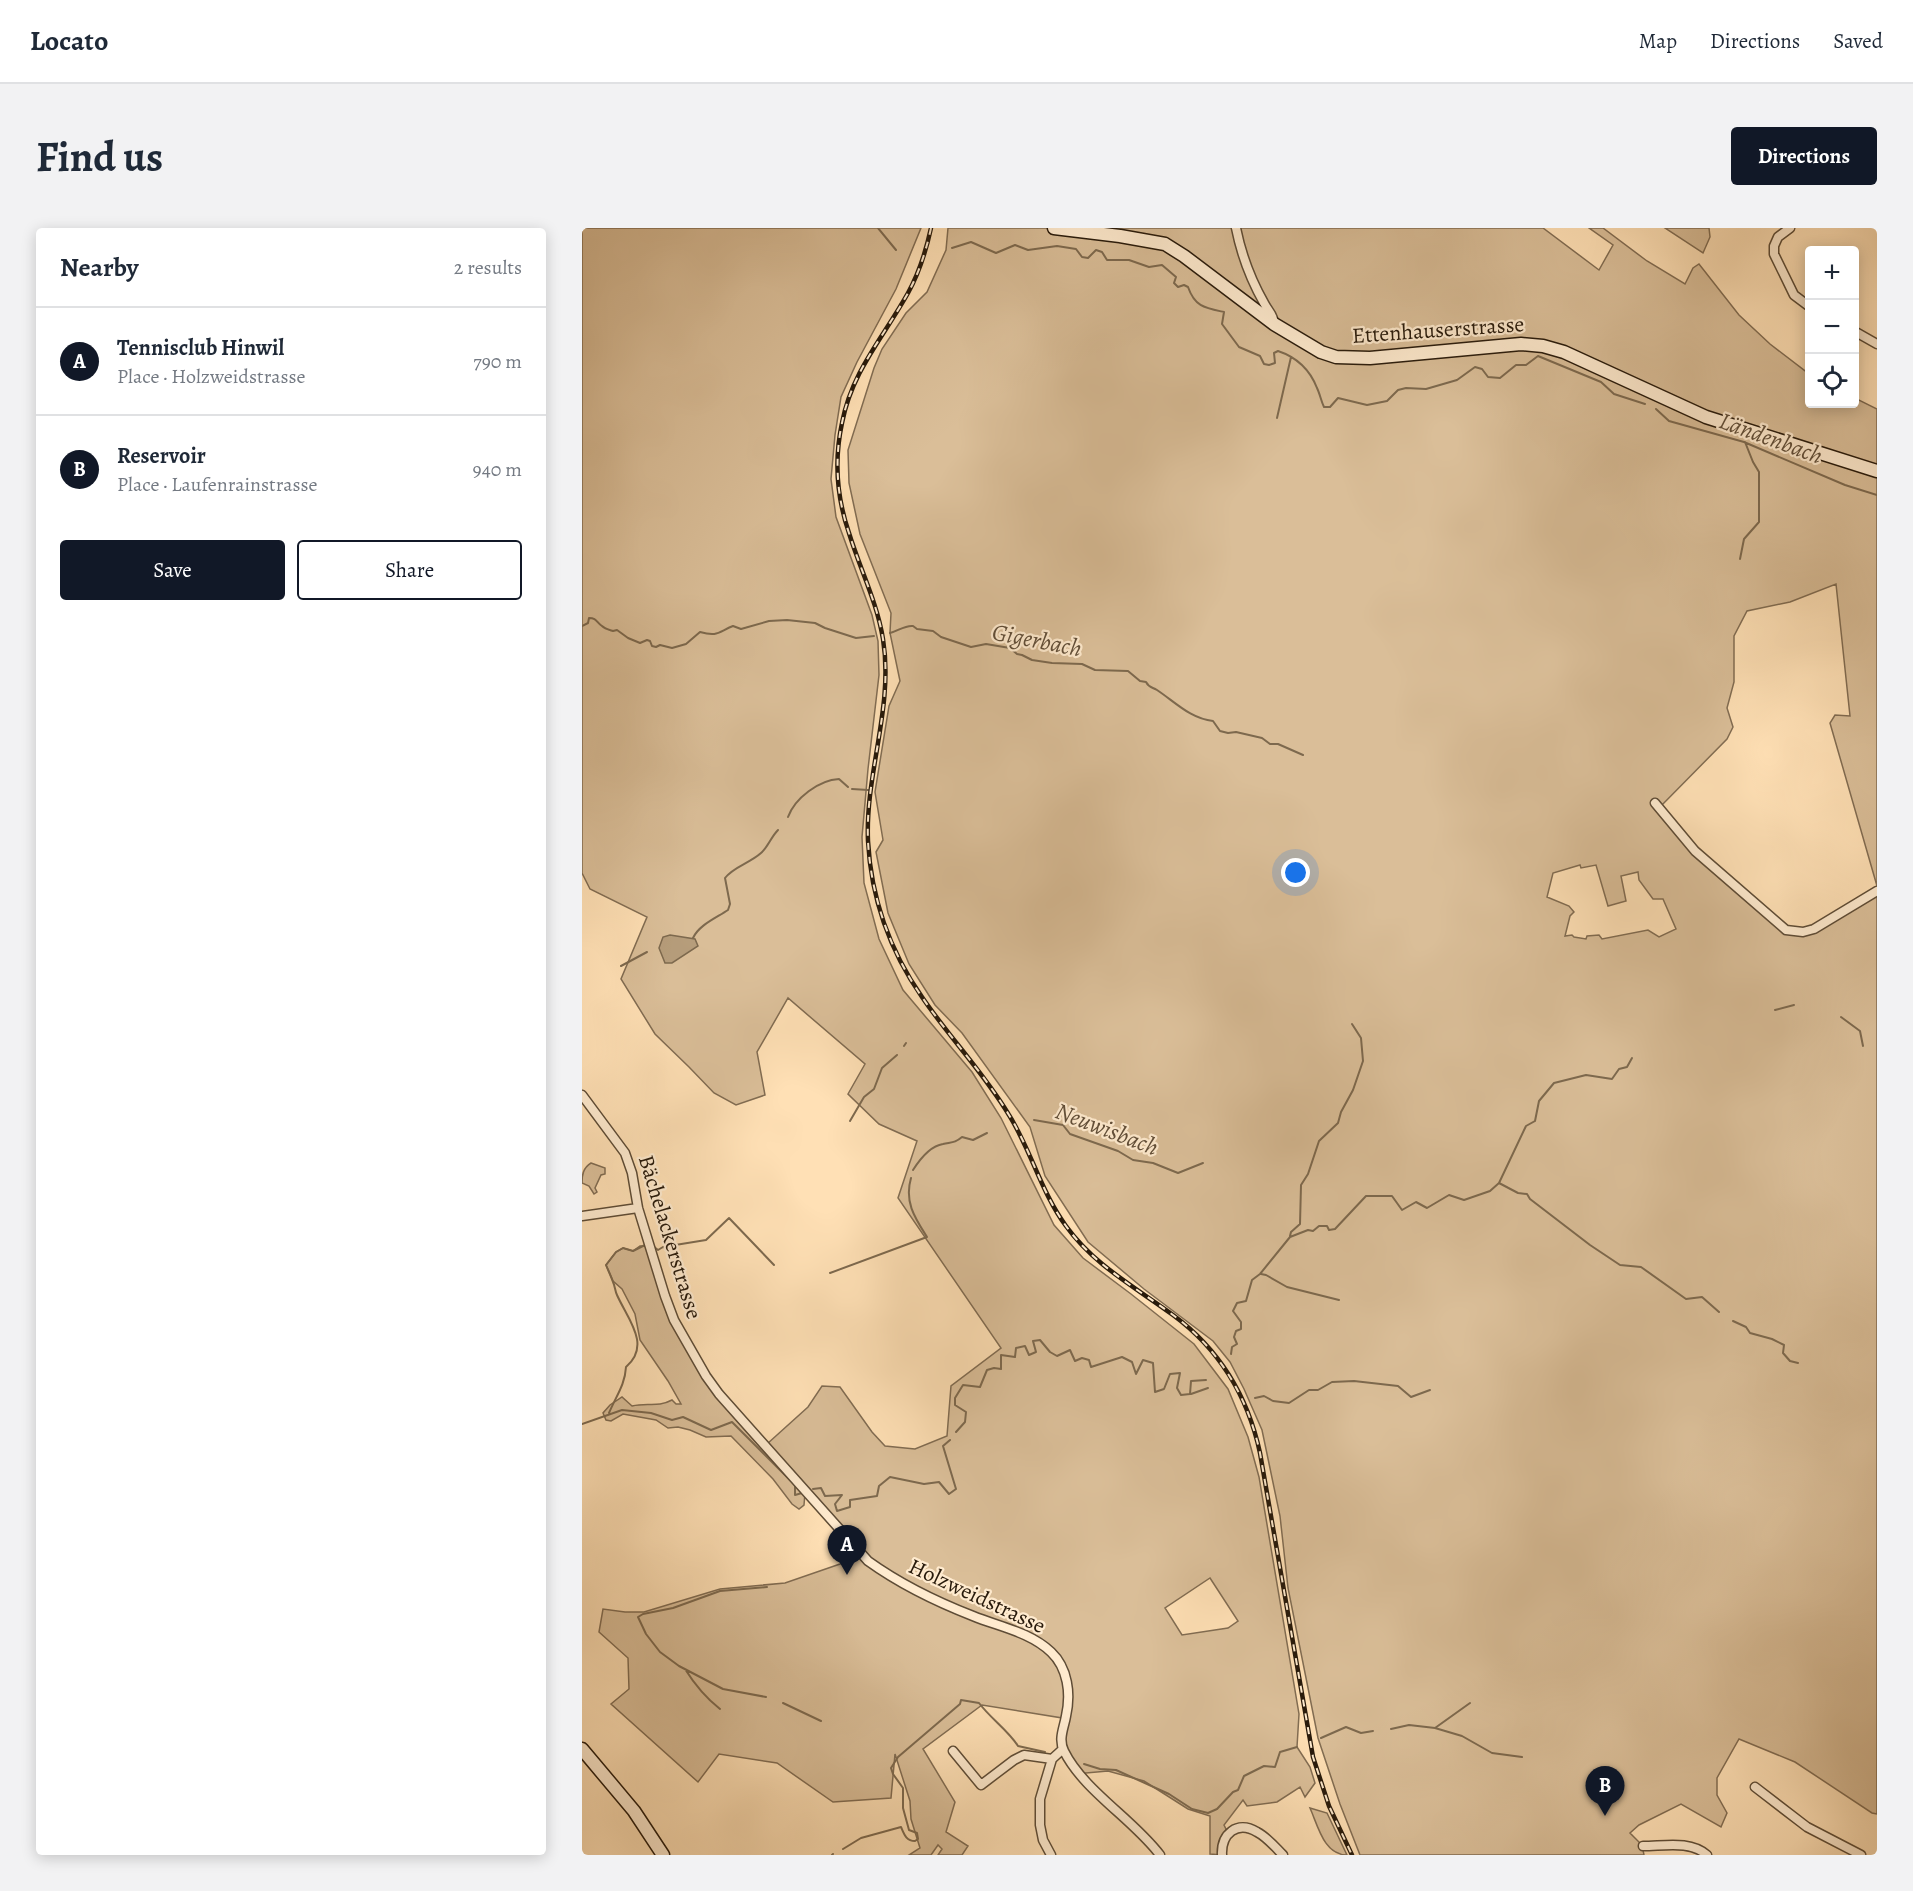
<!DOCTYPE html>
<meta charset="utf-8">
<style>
:root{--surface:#fff;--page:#f2f2f3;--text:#1f2937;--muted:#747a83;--line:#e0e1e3;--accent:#111827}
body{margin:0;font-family:Alegreya,serif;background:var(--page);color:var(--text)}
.controls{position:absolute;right:18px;top:18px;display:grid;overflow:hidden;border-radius:6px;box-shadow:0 3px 15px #0003}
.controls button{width:54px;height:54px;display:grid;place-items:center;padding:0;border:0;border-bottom:2px solid var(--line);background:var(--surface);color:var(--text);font:30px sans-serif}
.you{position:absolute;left:714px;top:645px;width:21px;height:21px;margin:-15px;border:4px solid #fff;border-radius:50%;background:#1a73e8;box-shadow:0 0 0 9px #1a73e833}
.badge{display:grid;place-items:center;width:39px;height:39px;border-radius:50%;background:var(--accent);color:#fff;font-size:20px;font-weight:700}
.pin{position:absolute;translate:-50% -50px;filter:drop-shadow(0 2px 3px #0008)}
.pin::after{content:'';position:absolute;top:32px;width:21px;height:18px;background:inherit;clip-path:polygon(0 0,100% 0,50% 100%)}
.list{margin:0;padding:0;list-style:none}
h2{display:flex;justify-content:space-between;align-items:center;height:78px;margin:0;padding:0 24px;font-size:26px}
h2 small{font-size:20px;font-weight:400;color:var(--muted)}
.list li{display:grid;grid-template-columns:39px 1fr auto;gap:18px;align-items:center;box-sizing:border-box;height:108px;padding:0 24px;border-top:2px solid var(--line)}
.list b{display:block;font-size:22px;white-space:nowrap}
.list p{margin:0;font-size:20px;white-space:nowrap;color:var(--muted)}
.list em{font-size:20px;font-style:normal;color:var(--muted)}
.actions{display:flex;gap:12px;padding:18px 24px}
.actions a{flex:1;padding:14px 0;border:2px solid var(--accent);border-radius:6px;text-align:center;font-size:21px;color:var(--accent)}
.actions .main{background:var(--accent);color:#fff}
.icon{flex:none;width:33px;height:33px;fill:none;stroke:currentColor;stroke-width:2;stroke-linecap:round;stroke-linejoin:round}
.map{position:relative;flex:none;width:1295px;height:1627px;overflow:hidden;border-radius:6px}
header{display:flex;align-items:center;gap:36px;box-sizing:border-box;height:84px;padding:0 30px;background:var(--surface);border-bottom:2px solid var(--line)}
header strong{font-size:28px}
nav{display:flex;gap:33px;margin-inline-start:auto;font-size:21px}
.intro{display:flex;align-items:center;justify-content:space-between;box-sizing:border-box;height:144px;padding:0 36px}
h1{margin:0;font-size:42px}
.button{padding:15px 27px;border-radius:6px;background:var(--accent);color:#fff;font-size:21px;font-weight:700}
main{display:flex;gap:36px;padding:0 36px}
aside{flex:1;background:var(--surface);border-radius:6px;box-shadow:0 3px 15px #0003}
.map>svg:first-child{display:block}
</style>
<header>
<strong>Locato</strong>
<nav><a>Map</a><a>Directions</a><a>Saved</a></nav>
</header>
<div class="intro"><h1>Find us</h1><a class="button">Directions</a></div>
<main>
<aside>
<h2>Nearby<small>2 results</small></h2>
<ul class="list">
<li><span class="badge">A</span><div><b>Tennisclub Hinwil</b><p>Place · Holzweidstrasse</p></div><em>790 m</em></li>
<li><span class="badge">B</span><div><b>Reservoir</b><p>Place · Laufenrainstrasse</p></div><em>940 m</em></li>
</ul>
<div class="actions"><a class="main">Save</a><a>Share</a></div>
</aside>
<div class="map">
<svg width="1295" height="1627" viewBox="0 0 1295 1627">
<rect width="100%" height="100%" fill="#ffe0b5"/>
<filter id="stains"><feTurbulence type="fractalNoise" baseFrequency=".00333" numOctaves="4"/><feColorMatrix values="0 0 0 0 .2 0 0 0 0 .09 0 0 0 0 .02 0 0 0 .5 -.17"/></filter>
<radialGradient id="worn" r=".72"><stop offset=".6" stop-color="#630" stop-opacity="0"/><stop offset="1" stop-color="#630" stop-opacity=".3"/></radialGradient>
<path fill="#dabe98" stroke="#816c52" stroke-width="1.5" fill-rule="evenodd" d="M0 0H339L314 61 275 134 259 169 253 207 249 251 254 289 290 387 296 413 297 447 286 541 280 609 282 655 297 711 321 762 390 844 419 890 472 997 501 1030 549 1066 612 1116 646 1161 666 1209 677 1249 717 1486 715 1519 728 1539 733 1555 723 1569 718 1559 695 1574 665 1578 661 1572 642 1597 646 1605 640 1627 628 1626V1588L606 1581 562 1553 526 1543 493 1546 478 1518 480 1490 400 1477 341 1521 373 1574 364 1604 386 1618 380 1627H356L360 1621 356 1617 349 1627H327L338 1620 329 1591 328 1573 313 1526 309 1570 251 1574 195 1535 137 1526 116 1554 29 1476 47 1461 46 1430 17 1404 21 1381 43 1384H62L138 1361 203 1355 258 1336 278 1326 185 1216 226 1179 240 1158 258 1159 290 1204 303 1218 333 1221 365 1208 369 1158 419 1120 316 970 335 913 297 896 266 866 283 836 206 770 175 824 183 867 154 877 132 865 107 839 73 806 39 751 65 689 8 661 0 645ZM628 1350 656 1393 646 1400 600 1407 583 1380Z
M366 0H961L1017 42 1031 17 1007 0H1021L1065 33 1103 56 1111 40 1117 36 1157 87 1188 116 1227 146 1228 176H1272L1273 170 1295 181V658L1248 495 1253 487 1268 488 1254 356 1208 374 1165 383 1152 408V454L1145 480 1151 499 1145 511 1077 580 1102 610 1197 698 1221 704 1295 663V1586L1290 1585 1213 1534 1157 1511 1135 1550V1567L1145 1585 1139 1599 1099 1576 1057 1597 1048 1605 1060 1617 1062 1627H778L758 1576 736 1510 706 1360 698 1288 680 1202 662 1161 648 1134 631 1113 562 1061 506 1014 463 948 448 899 380 805 353 777 327 736 306 685 294 624 301 612 293 564 307 478 318 453 308 405 309 385 278 306 267 255 266 222 292 140 300 121 324 85 345 64 364 22ZM998 637 999 640 1014 637 1026 678 1044 673 1039 648 1056 644 1057 652 1071 671H1081L1094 701 1077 709 1066 702 1020 711 1017 707 1005 708 1004 711 992 709 990 707 983 708 988 688 992 684 987 678 965 669 971 645Z
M1083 0H1127L1128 9 1121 25Z
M9 935 23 940V946L19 947 13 960 15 964 12 966 7 958 0 955C0 947 1 940 9 935Z
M58 1018H67L83 1068 124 1148 223 1265 222 1277 217 1281 210 1276 191 1251 149 1208 124 1209 108 1202 96 1199 86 1200 74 1192 41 1186 29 1193 24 1192 21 1185 28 1177 40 1169 50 1178C66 1174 75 1180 90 1172L94 1176H99L86 1153 58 1112 53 1086 40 1061 31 1053 24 1037 34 1024 41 1020 51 1023Z
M728 1580 745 1585 765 1627C742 1627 736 1598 728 1580Z"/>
<path fill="#b69d7b" stroke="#7d694e" stroke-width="1.5" d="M88 707 113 711 116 718 90 735H83L77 720 81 709Z"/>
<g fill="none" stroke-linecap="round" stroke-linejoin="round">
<path stroke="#7d694e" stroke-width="2" d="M296 0 314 22
M370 20 389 14 414 25 433 17 446 22 475 18 494 21 500 29 506 30 514 22 520 24 525 32H547L567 39 580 37 594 49 592 55 596 59 602 57 606 59C613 79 623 80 642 84L640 96 657 119 678 128 682 136 687 137 693 135 692 125 696 123C714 129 728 142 735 160 738 166 739 173 742 179H748L756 170 785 177 805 173 816 162 824 160 844 161 875 152 893 139 900 141 906 149 918 150 934 137H944L956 128 1019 154 1032 166 1063 176
M1074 181 1087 193 1162 214 1263 257 1295 267
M695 190 709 129
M1158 331 1162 311 1177 294V244L1171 234 1163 214
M0 398 6 395 7 390C15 390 14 394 20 398 23 401 28 402 31 403L35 402 46 410 58 415 65 412 68 413 70 418 74 419 78 417 90 420 104 416 118 404C136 409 136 404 151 398L159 401 187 393 205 392 233 395 243 400 274 410 292 408
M308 405C316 403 323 397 331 398L335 401 351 403 359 409 389 419 404 416 428 420 435 426 440 427 450 432 470 435 500 436 513 442 546 443 558 453 564 454C567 460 570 459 575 462 593 474 609 491 631 493L638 503 646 505 654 504 680 510 688 516H696L721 527
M270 561 286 562
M206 589C213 570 237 552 257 551L266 559
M111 710C117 697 134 690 146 682L148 676 143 650C151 639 168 635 179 625 186 619 189 609 196 602
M39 738 65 724
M1193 782 1212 777
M1259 789 1278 803 1281 818
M322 818 324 815
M452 892 481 897 488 906 536 923 551 932 571 935 596 945 621 935
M268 893 282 869 292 861 300 840 315 827
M331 942C338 931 348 918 361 916 370 914 373 915 380 909L391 912 405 905
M917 955 936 965 945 966 948 971 1008 1017 1038 1037 1059 1039 1104 1071 1120 1069 1137 1084
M708 1008 709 1004 718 996 719 957 726 946 737 913 756 895 759 884 771 862 781 833 779 810 770 796
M71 1018 76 1022 81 1019 86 1020 87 1018 124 1012 147 990 192 1037
M248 1045 345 1009C333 990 322 974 329 950
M679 1046 684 1047 705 1059 757 1072
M1151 1093 1164 1099 1168 1105 1190 1111 1202 1117 1201 1125 1208 1133 1216 1135
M649 1126 650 1119 655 1116 652 1109 654 1103 659 1101V1094L651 1083 655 1075 664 1073 670 1052 678 1046 708 1009 726 1002 731 1003 737 998H745L747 1002 753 1001 784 968H810L820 982 834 974 845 980 867 967 882 972 908 963 917 955 944 898 953 893 957 873 972 855 1004 847 1030 851 1037 841 1045 839 1050 830
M609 1166 626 1160
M673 1170 682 1168 691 1173 707 1175 727 1162H736L750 1154 772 1153 816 1158 829 1169 848 1162
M27 1185C34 1168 43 1157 44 1139 70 1117 45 1090 35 1067 33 1063 33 1058 31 1054 29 1048 26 1042 24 1037L34 1024 41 1020 51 1023 63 1017
M0 1196 40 1182 69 1185 90 1192 101 1189 129 1202 150 1194 209 1253
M374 1204 383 1194 384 1184 373 1177V1170L381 1157 398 1159 405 1142 412 1140 419 1141V1127L433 1129 434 1120 443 1118 447 1127 454 1124 451 1113 458 1112 468 1124 475 1128 488 1122 493 1133 500 1130 507 1132 509 1139 540 1129 550 1134 554 1146 561 1132 571 1135 573 1164 582 1161 588 1146 598 1145 595 1160 599 1167 608 1166 609 1153 624 1152
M213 1257V1267L220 1265
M231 1261 239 1260 243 1268 260 1267 253 1276 255 1283 268 1279V1272L295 1268 297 1258 308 1249 342 1256 357 1254 367 1266 374 1261 361 1218 368 1212
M103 1441C113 1457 124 1470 138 1481
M184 1469 141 1461 97 1438 78 1424 64 1406 56 1389 61 1386 91 1380 138 1363 185 1359
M201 1475 239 1493
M853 1500 880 1508 910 1525 940 1529
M809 1501 827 1497 853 1500 888 1475
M739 1510 764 1499 779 1505 791 1503
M502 1536 518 1541 534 1542 587 1566 610 1581 626 1585 635 1581 651 1564 656 1562 662 1548 682 1538 693 1539 698 1524 715 1519
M261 1621 279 1610 319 1599C322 1606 324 1613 333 1613L336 1611 335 1605 327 1602 321 1580V1560L311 1546 309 1540 316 1529 378 1476 379 1472 397 1475C409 1491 426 1502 436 1518L463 1524
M250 1627 251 1626"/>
<defs>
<path id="street" d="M654 0C659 25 669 52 682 75 686 83 692 87 692 96
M1208 0 1196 9 1192 18V26L1212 67 1228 79
M1272 103 1295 116
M1073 575 1113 623 1204 702 1221 704 1232 701 1295 663
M0 867 43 925 50 945 56 980 83 1068 92 1092 124 1148 137 1166 286 1333C318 1356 355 1374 391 1388 418 1399 448 1404 469 1424 486 1440 489 1466 484 1488 482 1500 476 1511 482 1523 501 1562 552 1592 578 1627
M0 988 56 980
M371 1523 399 1557 432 1532 442 1527 470 1531
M1173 1559 1225 1599 1279 1627
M1061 1618C1082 1618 1108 1612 1125 1627
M469 1627 461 1612 458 1597V1571L470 1531 481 1521
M640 1627C639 1606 655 1592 675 1604 685 1609 693 1619 701 1627"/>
<path id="secondary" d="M472 0 538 8 583 16 602 28 692 96 739 124 754 129 788 130 939 116 961 118 982 124 1124 189 1295 243
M0 1521 52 1583 81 1627"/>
</defs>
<use href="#street" stroke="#5e4c36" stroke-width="11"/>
<use href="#secondary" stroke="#281a0b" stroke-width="15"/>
<use href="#street" stroke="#ffebcf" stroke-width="8"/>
<use href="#secondary" stroke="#ffebcf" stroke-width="12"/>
<defs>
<path id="rail" d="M349 0C344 23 337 45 326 65 301 110 270 143 260 195 252 232 255 270 267 305 278 341 295 374 301 411 312 479 283 545 286 613 289 669 308 723 340 769 367 809 402 845 427 887 449 922 459 964 484 998 512 1037 553 1059 591 1087 637 1121 666 1169 678 1225L731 1529 747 1578 770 1627"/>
</defs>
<use href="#rail" stroke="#281a0b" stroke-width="4.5"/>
<use href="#rail" stroke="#ffebcf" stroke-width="2" stroke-dasharray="7" stroke-linecap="butt"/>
</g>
<g text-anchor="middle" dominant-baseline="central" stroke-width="4.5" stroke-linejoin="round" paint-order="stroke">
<g font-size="22" fill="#281a0b" stroke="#ffebcf">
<text transform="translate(856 102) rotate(-4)">Ettenhauserstrasse</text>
<text transform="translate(88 1009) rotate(73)">Bächelackerstrasse</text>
<text transform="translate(395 1368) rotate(25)">Holzweidstrasse</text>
</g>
<g font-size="24" font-style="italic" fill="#614e38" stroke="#ffebcf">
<text transform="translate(1189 210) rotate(20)">Ländenbach</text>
<text transform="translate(455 412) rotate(11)">Gigerbach</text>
<text transform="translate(525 901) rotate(21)">Neuwisbach</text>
</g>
</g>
<rect width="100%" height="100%" filter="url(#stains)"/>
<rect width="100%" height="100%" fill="url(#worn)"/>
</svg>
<div class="controls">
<button>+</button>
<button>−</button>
<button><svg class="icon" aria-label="locate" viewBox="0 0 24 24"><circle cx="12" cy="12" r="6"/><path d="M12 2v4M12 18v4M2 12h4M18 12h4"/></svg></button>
</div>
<div class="you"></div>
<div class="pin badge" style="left:265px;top:1347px">A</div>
<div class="pin badge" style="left:1023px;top:1588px">B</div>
</div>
</main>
